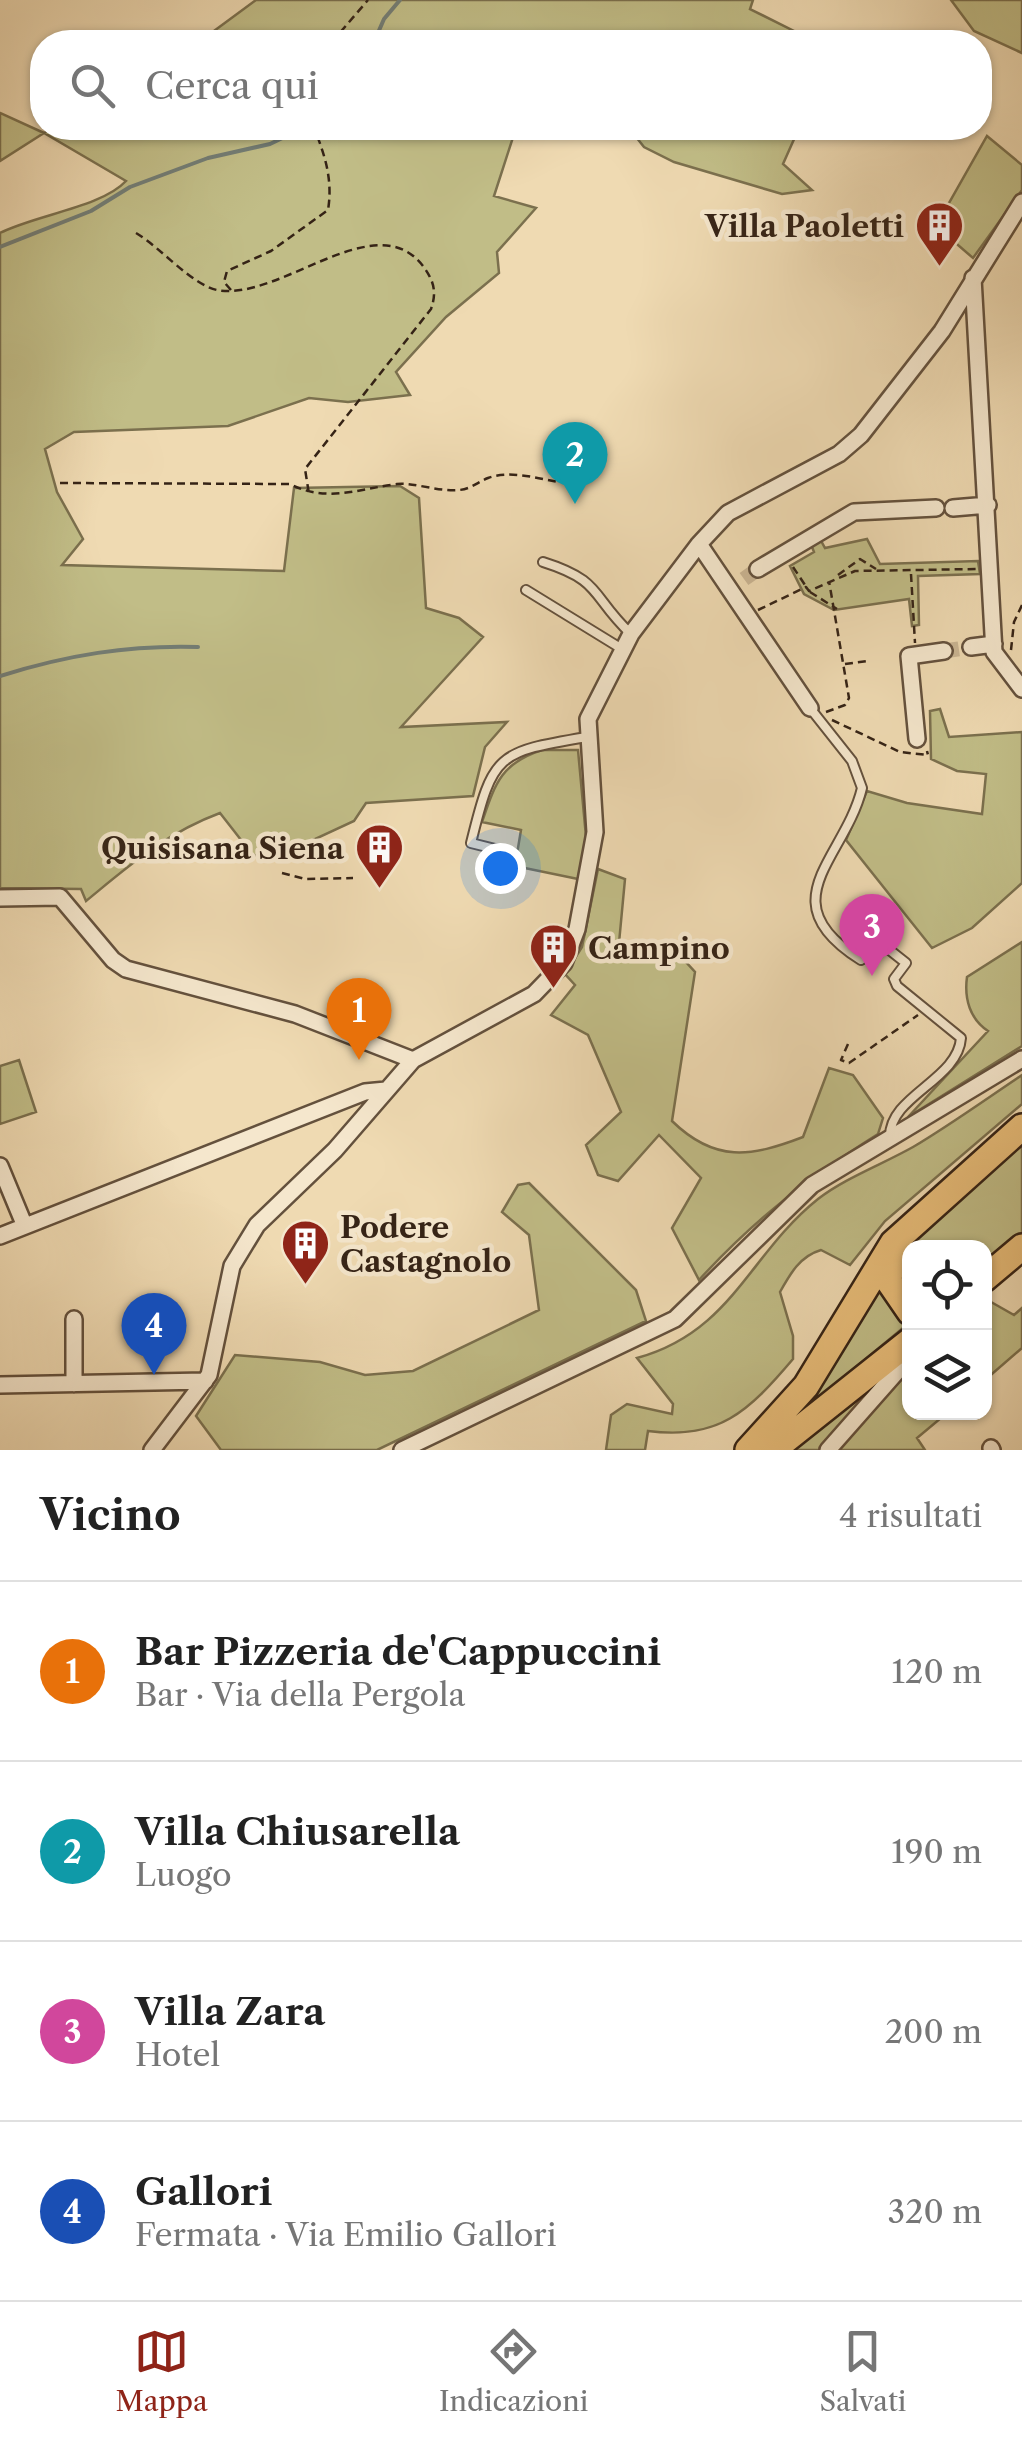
<!DOCTYPE html>
<html lang="it">
<meta charset="utf-8">
<style>
:root{--surface:#fff;--page:#f6f6f6;--text:#222;--muted:#767676;--line:#e0e0e0;--accent:#8f2418}
body{margin:0;font-family:"Libre Caslon Text",serif;background:var(--page);color:var(--text)}
.controls{position:absolute;right:30px;bottom:30px;display:grid;overflow:hidden;border-radius:20px;box-shadow:0 2px 8px #0004}
.controls button{width:90px;height:90px;display:grid;place-items:center;padding:0;border:0;border-bottom:2px solid var(--line);background:var(--surface);color:var(--text);font:50px sans-serif}
.you{position:absolute;left:500px;top:868px;width:35px;height:35px;margin:-25px;border:8px solid #fff;border-radius:50%;background:#1a73e8;box-shadow:0 0 0 15px #1a73e833}
.badge{display:grid;place-items:center;width:65px;height:65px;border-radius:50%;background:var(--accent);color:#fff;font-size:32px;font-weight:700}
.pin{position:absolute;translate:-50% -82px;filter:drop-shadow(0 2px 5px #0008)}
.pin::after{content:'';position:absolute;top:52px;width:35px;height:30px;background:inherit;clip-path:polygon(0 0,100% 0,50% 100%)}
.list{margin:0;padding:0;list-style:none}
h2{display:flex;justify-content:space-between;align-items:center;height:130px;margin:0;padding:0 40px;font-size:42px}
h2 small{font-size:32px;font-weight:400;color:var(--muted)}
.list li{display:grid;grid-template-columns:65px 1fr auto;gap:30px;align-items:center;box-sizing:border-box;height:180px;padding:0 40px;border-top:2px solid var(--line)}
.list b{display:block;font-size:38px;white-space:nowrap}
.list p{margin:0;font-size:32px;white-space:nowrap;color:var(--muted)}
.list em{font-size:32px;font-style:normal;color:var(--muted)}
.icon{flex:none;width:55px;height:55px;fill:none;stroke:currentColor;stroke-width:2;stroke-linecap:round;stroke-linejoin:round}
.map{position:relative;flex:none;width:1022px;height:1450px;overflow:hidden}
.search{position:absolute;background:var(--surface);box-shadow:0 2px 8px #0004;left:30px;right:30px;top:30px;height:110px;display:flex;align-items:center;gap:25px;box-sizing:border-box;padding:0 35px;border-radius:40px;color:var(--muted);font-size:38px}
.sheet{height:850px;background:var(--surface)}
nav{display:flex;justify-content:space-around;align-items:center;box-sizing:border-box;height:140px;border-top:2px solid var(--line);background:var(--surface);font-size:28px;color:var(--muted)}
nav a{display:grid;justify-items:center;gap:5px}
nav .on{color:var(--accent)}
.map>svg:first-child{display:block}
</style>
<div class="map">
<svg width="1022" height="1450" viewBox="0 0 1022 1450">
<rect width="100%" height="100%" fill="#efdab2"/>
<filter id="stains"><feTurbulence type="fractalNoise" baseFrequency=".002" numOctaves="4"/><feColorMatrix values="0 0 0 0 .2 0 0 0 0 .09 0 0 0 0 .02 0 0 0 .5 -.17"/></filter>
<radialGradient id="worn" r=".72"><stop offset=".6" stop-color="#630" stop-opacity="0"/><stop offset="1" stop-color="#630" stop-opacity=".3"/></radialGradient>
<path fill="#c1bd87" stroke="#7b704e" stroke-width="2.5" d="M256 0H753L750 9 816 42H199Z
M951 0H1022V53L974 31Z
M0 113 44 133 54 128H516L494 196 536 208 497 252 499 273 446 317 396 372 410 395 348 402 309 398 228 426 74 432 45 449 57 492 83 539 62 565 284 571 294 488 400 486 419 498 426 608 459 618 483 637 401 727 507 722 485 747 473 796 366 803 354 821 268 861 252 854 220 813C166 833 130 865 86 901L81 889 0 888V233C35 215 102 207 126 181L44 133 0 161Z
M629 128H799L783 164 812 190 782 194 674 162 644 147Z
M987 136 1022 165V190L973 258 936 226Z
M819 537 825 548 867 539 880 564 978 561 980 574 918 576 919 625 912 626 909 599 834 610 804 594 790 566 814 552 810 542Z
M940 709 949 737 1022 732V883L972 928 932 948 846 840 867 791 907 803 982 814 986 774 957 771 931 759 930 711Z
M542 750H578L586 837 578 879 515 866 521 830 482 822C495 784 501 763 542 750Z
M598 869 625 879 619 943 672 947 695 972 672 1121C715 1163 751 1157 803 1137L829 1068 853 1075 883 1118 878 1134C808 1178 755 1219 699 1280L672 1228 701 1178 659 1135 618 1181 598 1175 586 1145 621 1112 588 1035 551 1015 575 985 565 974 582 947Z
M1022 942V1046L908 1117 988 1031C970 1019 964 999 967 977Z
M19 1060 36 1112 0 1124V1066Z
M1022 1075V1104L885 1221 850 1265 821 1250C800 1256 790 1274 780 1292L793 1336V1359C748 1412 719 1440 648 1431L645 1450H606L611 1415 627 1404 672 1414 673 1404 637 1358C732 1332 749 1254 818 1199 845 1178 883 1164 913 1147 950 1125 986 1099 1022 1075Z
M1022 1138V1236L985 1264 984 1248H910L909 1299 895 1266C926 1215 978 1177 1022 1138Z
M529 1183 636 1290 646 1321 377 1450H221L196 1416 235 1355 320 1362 365 1375 413 1371 539 1310 529 1235 502 1212 518 1185Z
M879 1278 909 1323 791 1421Z
M984 1298 1014 1315 1022 1308V1348L985 1380Z
M909 1356 910 1412 947 1413 917 1438 925 1450H793Z"/>
<g fill="none" stroke-linecap="round" stroke-linejoin="round">
<path stroke="#737d75" stroke-width="4" d="M374 42 384 19 400 0
M0 247 91 211 130 187 208 158 270 144 303 128
M0 676C67 655 128 645 198 647"/>
<path stroke="#cab593" stroke-width="15" stroke-dasharray="15 8" stroke-linecap="butt" d="M744 579 758 569
M944 651 971 647"/>
<defs>
<path id="service" d="M543 562C603 581 590 595 631 634
M526 590 622 649
M810 708 852 761 862 788C845 859 767 901 861 960L882 944 906 963 894 979 897 986 961 1038C958 1080 889 1096 890 1137
M511 853 471 843C493 753 497 752 587 737"/>
<path id="minor" d="M973 278 994 652 1022 689
M953 508 988 505
M699 544 810 708
M758 569 854 512 936 508
M971 647 994 644
M917 739 909 656 944 651
M0 898 60 897 113 960 126 969 295 1014 413 1060
M0 1166 24 1224
M0 1236 365 1092 386 1090
M74 1319V1384
M0 1385 205 1381
M991 1448 992 1450
M152 1450 209 1375 232 1266 257 1225 335 1150 413 1060 534 994 564 963 577 929 595 832 588 719 631 634 699 544 728 513 839 454 861 435 942 331 1022 202
M402 1450 675 1319 812 1185 1022 1059
M828 1450 910 1357"/>
<path id="primary" d="M899 1246 888 1280 910 1312
M984 1279 1022 1247
M748 1450 806 1386 893 1243 1022 1127
M773 1450 910 1341"/>
</defs>
<use href="#service" stroke="#64513d" stroke-width="12"/>
<use href="#minor" stroke="#64513d" stroke-width="20"/>
<use href="#primary" stroke="#352316" stroke-width="30"/>
<path stroke="#352316" stroke-width="2.5" stroke-dasharray="8 5" stroke-linecap="butt" d="M332 42 368 0
M136 233C160 247 192 285 217 290 280 302 375 204 423 266 434 281 437 292 431 309L305 469 309 494
M231 290 224 282 227 271 271 251 328 210C333 180 325 155 314 128
M60 483 290 484C326 503 358 489 397 484 412 482 439 492 459 490 471 489 478 482 488 478 509 470 536 478 558 482
M793 567 805 585
M911 574 915 643
M838 575 860 559 876 569
M810 592 837 609
M758 610 806 587 809 591 855 571 977 569
M1011 650 1014 622 1022 605
M845 664 867 661
M826 712 845 705 849 698 829 581
M832 720 900 752 928 755 927 751
M282 873 305 879 353 878
M848 1044 841 1060 849 1063 918 1015"/>
<use href="#service" stroke="#f5e7cd" stroke-width="8"/>
<use href="#minor" stroke="#f5e7cd" stroke-width="15"/>
<use href="#primary" stroke="#e8bd79" stroke-width="25"/>
</g>
<defs>
<symbol id="building-pin" viewBox="-11 -11 22 30"><path d="M0 17L-7.5 6A9.5 9.5 0 1 1 7.5 6Z" fill="#8f2418" stroke="#f5e7cd"/><path d="M-4-6H4V6H1V3H-1V6H-4ZM-2.5-4.3h1.7v1.8h-1.7ZM.8-4.3h1.7v1.8H.8ZM-2.5-1h1.7V.8h-1.7ZM.8-1h1.7V.8H.8Z" fill="#fff"/></symbol>
</defs>
<g fill-rule="evenodd">
<use href="#building-pin" x="912" y="198" width="55" height="75"/>
<use href="#building-pin" x="352" y="820" width="55" height="75"/>
<use href="#building-pin" x="526" y="920" width="55" height="75"/>
<use href="#building-pin" x="278" y="1216" width="55" height="75"/>
</g>
<g text-anchor="middle" dominant-baseline="central" stroke-width="9" stroke-linejoin="round" paint-order="stroke">
<g font-size="30" font-weight="bold" fill="#352316" stroke="#f5e7cd" text-anchor="end">
<text x="904" y="226">Villa Paoletti</text>
<text x="344" y="848">Quisisana Siena</text>
<text x="588" y="948" text-anchor="start">Campino</text>
<text x="340" y="1227" text-anchor="start">Podere<tspan x="340" dy="34">Castagnolo</tspan></text>
</g>
</g>
<rect width="100%" height="100%" filter="url(#stains)"/>
<rect width="100%" height="100%" fill="url(#worn)"/>
</svg>
<div class="controls">
<button><svg class="icon" aria-label="locate" viewBox="0 0 24 24"><circle cx="12" cy="12" r="6"/><path d="M12 2v4M12 18v4M2 12h4M18 12h4"/></svg></button>
<button><svg class="icon" aria-label="layers" viewBox="0 0 24 24"><path d="M12 4l9 5-9 5-9-5zM3 14l9 5 9-5"/></svg></button>
</div>
<div class="you"></div>
<div class="pin badge" style="left:359px;top:1060px;background:#e8710a">1</div>
<div class="pin badge" style="left:575px;top:504px;background:#0f9aa8">2</div>
<div class="pin badge" style="left:872px;top:976px;background:#d1479c">3</div>
<div class="pin badge" style="left:154px;top:1375px;background:#1a4fb4">4</div>
<div class="search"><svg class="icon" aria-label="search" viewBox="0 0 24 24"><circle cx="10" cy="10" r="6"/><path d="M15 15l6 6"/></svg>Cerca qui</div>
</div>
<section class="sheet">
<h2>Vicino<small>4 risultati</small></h2>
<ul class="list">
<li><span class="badge" style="background:#e8710a">1</span><div><b>Bar Pizzeria de'Cappuccini</b><p>Bar · Via della Pergola</p></div><em>120 m</em></li>
<li><span class="badge" style="background:#0f9aa8">2</span><div><b>Villa Chiusarella</b><p>Luogo</p></div><em>190 m</em></li>
<li><span class="badge" style="background:#d1479c">3</span><div><b>Villa Zara</b><p>Hotel</p></div><em>200 m</em></li>
<li><span class="badge" style="background:#1a4fb4">4</span><div><b>Gallori</b><p>Fermata · Via Emilio Gallori</p></div><em>320 m</em></li>
</ul>
</section>
<nav>
<a class="on"><svg class="icon" aria-label="map" viewBox="0 0 24 24"><path d="M3 6l6-2 6 2 6-2v14l-6 2-6-2-6 2zM9 4v14M15 6v14"/></svg>Mappa</a>
<a><svg class="icon" aria-label="directions" viewBox="0 0 24 24"><path d="M12 3l9 9-9 9-9-9zM9 14v-3h6M13 9l2 2-2 2"/></svg>Indicazioni</a>
<a><svg class="icon" aria-label="saved" viewBox="0 0 24 24"><path d="M7 4h10v16l-5-4-5 4z"/></svg>Salvati</a>
</nav>
